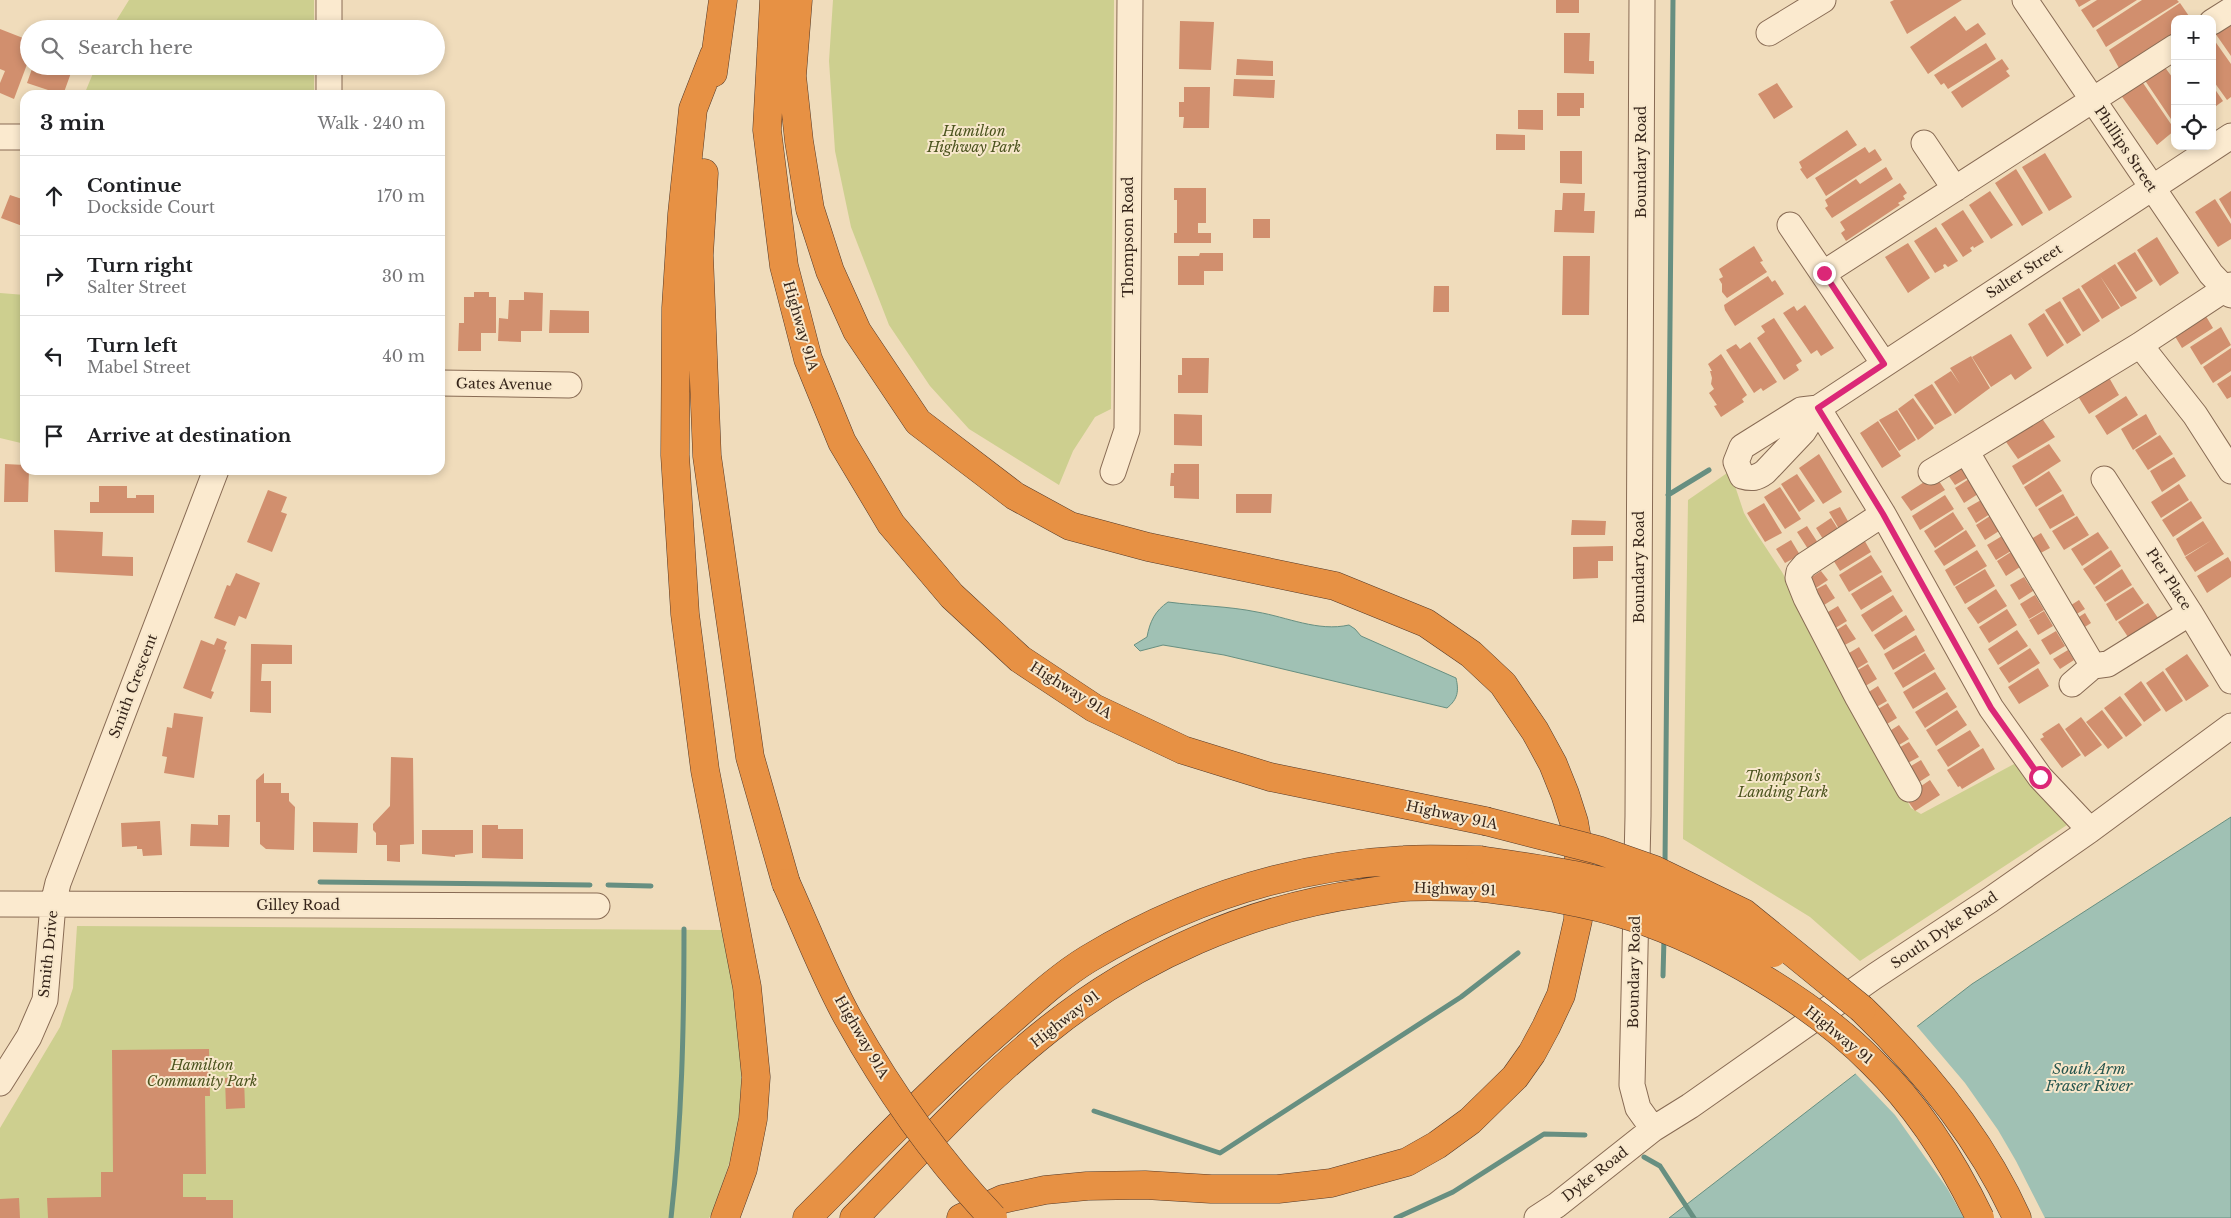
<!DOCTYPE html>
<meta charset="utf-8">
<style>
:root{--surface:#fff;--page:#f2f2f2;--text:#202124;--muted:#757577;--line:#e0e0e0}
body{margin:0;font-family:"Libre Baskerville",serif;background:var(--page);color:var(--text)}
.controls{position:absolute;right:15px;top:15px;display:grid;overflow:hidden;border-radius:10px;box-shadow:0 2px 8px #0003}
.controls button{width:45px;height:45px;display:grid;place-items:center;padding:0;border:0;border-bottom:1px solid var(--line);background:var(--surface);color:var(--text);font:25px sans-serif}
.stop{position:absolute;width:15px;height:15px;margin:-11px;border:4px solid #db2777;border-radius:50%;background:#fff}
.stop.end{background:#db2777;border-color:#fff;box-shadow:0 1px 5px #0008}
.list{margin:0;padding:0;list-style:none}
h2{display:flex;justify-content:space-between;align-items:center;height:65px;margin:0;padding:0 20px;font-size:21px}
h2 small{font-size:16px;font-weight:400;color:var(--muted)}
.list li{display:grid;grid-template-columns:32px 1fr auto;gap:15px;align-items:center;box-sizing:border-box;height:80px;padding:0 20px;border-top:1px solid var(--line)}
.list b{display:block;font-size:19px;white-space:nowrap}
.list p{margin:0;font-size:16px;white-space:nowrap;color:var(--muted)}
.list em{font-size:16px;font-style:normal;color:var(--muted)}
.icon{flex:none;width:28px;height:28px;fill:none;stroke:currentColor;stroke-width:2;stroke-linecap:round;stroke-linejoin:round}
.map{position:relative;flex:none;width:2231px;height:1218px;overflow:hidden}
.search{position:absolute;background:var(--surface);box-shadow:0 2px 8px #0003;left:20px;top:20px;width:425px;height:55px;display:flex;align-items:center;gap:12px;box-sizing:border-box;padding:0 18px;border-radius:28px;color:var(--muted);font-size:19px}
.panel{position:absolute;background:var(--surface);box-shadow:0 2px 8px #0003;left:20px;top:90px;width:425px;height:385px;border-radius:15px}
.map>svg:first-child{display:block}
</style>
<div class="map">
<svg width="2231" height="1218" viewBox="0 0 2231 1218">
<rect width="100%" height="100%" fill="#f0dcbb"/>
<path fill="#cdcf8f" d="M129 0H314V29H111Z
M833 0H1114L1111 409 1095 417 1073 451 1059 485 969 429 930 386 889 325 851 227 835 151 829 61Z
M96 66H314V95H84Z
M0 293 25 295V444L0 438Z
M1730 471 1744 513 1751 525 1782 572 1911 808 1921 814 2014 764 2067 825 1860 961 1810 917 1683 839 1688 500Z
M77 926 723 930C735 994 747 1059 738 1124 734 1155 722 1184 712 1213L709 1218H0V1128L60 1027 73 988Z"/>
<path fill="#a0c1b4" stroke="#678f81" d="M1168 602C1198 606 1228 606 1257 612 1287 617 1318 632 1349 625L1355 629 1361 636 1456 678C1459 691 1458 699 1447 708L1224 655 1163 645 1140 651 1134 645 1147 637C1150 621 1155 611 1168 602Z
M2231 817V1218H1669L1972 984Z"/>
<path fill="#f0dcbb" d="M1915 1024 1965 1083 1998 1130 2016 1161 2045 1218H1964L1947 1188 1895 1115 1854 1072Z"/>
<g fill="none" stroke-linecap="round" stroke-linejoin="round">
<path stroke="#678f81" stroke-width="5" d="M1668 495 1709 470
M1665 864 1673 0
M320 882 590 885
M608 885 651 886
M1663 976 1664 938
M1094 1111 1220 1153 1461 997 1518 953
M1644 1157 1660 1166 1694 1218
M671 1218C682 1122 684 1026 684 929
M1396 1218 1453 1192 1544 1134 1585 1135"/>
</g>
<path fill="#d18f6e" d="M1556 0H1579V13H1556Z
M1894 0H1962L1907 34 1890 2Z
M2075 0H2091L2079 7Z
M2097 0H2137L2093 28 2081 10Z
M2142 0H2177L2179 2 2106 47 2096 30Z
M2180 3 2191 19H2175V33L2119 68 2109 50Z
M1955 16 1966 31 1978 23 1986 34 1928 74 1910 47Z
M1180 21 1214 22 1211 70 1179 69Z
M2231 23V56L2215 33Z
M0 29 23 38 26 30 29 31V59L14 99 0 93V83L5 71 0 69Z
M1564 33H1590L1589 61H1594V74L1564 73Z
M2212 37 2231 64V97L2227 100 2212 79Z
M1986 43 1996 59 1948 89 1944 83 1941 85 1934 75Z
M1237 59 1273 61V76L1236 75Z
M2002 59 2009 69 2006 71 2010 76 1962 108 1951 92Z
M33 66H62L72 70 63 95 27 83Z
M2164 66 2175 81V125L2144 79Z
M1234 79 1275 80 1274 98 1233 96Z
M2141 80 2175 130 2157 145 2120 94Z
M1777 83 1793 107 1774 119 1758 94Z
M2212 85 2223 101 2212 109Z
M1184 87H1210L1209 128H1183L1184 117H1179V102H1184Z
M1557 93H1584V108H1580V116H1557Z
M1518 110H1543V130L1518 129Z
M1847 130 1857 145 1807 179 1800 169 1802 168 1799 162Z
M1496 134 1525 135V150H1496Z
M1865 147 1869 153 1875 149 1882 160 1826 196 1815 178Z
M1560 151H1582V184L1560 183Z
M2045 153 2072 197 2049 211 2022 167Z
M1886 167 1893 179 1832 218 1825 208 1828 206 1825 200 1856 179 1860 184Z
M2016 169 2043 213 2022 226 1995 183Z
M1900 183 1907 193 1903 196 1905 199 1898 203 1900 205 1846 241 1841 233 1845 230 1840 222Z
M1174 188H1206V223H1198V233H1211V243H1174V233H1177V200H1174Z
M1990 191 2013 225 1991 239 1969 205Z
M2231 191V219L2219 199Z
M1563 193H1585L1584 211H1595L1594 233 1554 232 1555 210H1562Z
M10 195 25 200V227L1 218Z
M2215 199 2231 224V239L2218 247 2195 212Z
M1963 210 1984 242 1974 248 1973 246 1970 248 1972 251 1963 257 1941 224Z
M1253 219H1270V238H1253Z
M1936 227 1958 261 1948 267 1945 264 1943 265 1944 268 1935 273 1914 241Z
M2157 237 2179 273 2160 286 2137 250Z
M1908 243 1930 278 1908 293 1885 257Z
M1754 246 1763 261 1760 262 1767 272 1727 298 1722 292V284L1719 279 1723 277 1719 269Z
M2135 252 2153 281 2136 292 2117 263Z
M1200 253H1223V271H1204V285H1178V256H1199Z
M1563 256H1590L1589 315H1562Z
M2115 264 2137 298 2121 307 2100 276 2120 308 2102 319 2081 286Z
M1768 276 1772 282 1775 280 1784 294 1735 326 1725 310 1724 305Z
M1434 286H1449V312H1433Z
M2079 288 2100 321 2083 332 2062 298Z
M474 292H489V297H496V333H481V351H458L459 323H464V297H474Z
M524 292 543 293 542 331H521V342L498 341 499 318 508 319 509 300H524Z
M2060 301 2081 335 2067 344 2045 310Z
M1805 305 1834 348 1821 356 1817 350 1811 354 1783 313 1794 306 1797 311Z
M550 310 589 311V333H549Z
M2044 313 2064 345 2047 357 2028 324Z
M2204 313 2213 328 2182 348 2173 333Z
M1774 318 1802 361 1796 365 1799 370 1784 380 1757 338 1765 332 1761 326Z
M2221 327 2231 345 2201 365 2190 347Z
M2011 334 2032 368 2015 380 2011 374 1991 387 1972 357Z
M1750 342 1777 382 1763 391 1761 388 1754 393 1726 350 1736 344 1740 349Z
M2231 348V371L2213 383 2203 367Z
M1721 354 1747 395 1742 399 1744 402 1721 417 1714 406 1717 405 1709 393 1714 389 1711 384 1712 378 1710 371H1712L1708 364Z
M1971 356 1990 388 1955 414 1934 382 1951 371 1960 384 1950 368Z
M1182 358H1209L1208 393H1178V375H1182Z
M2107 374 2119 395 2089 414 2076 393Z
M2231 375V397L2227 399 2217 384Z
M1932 384 1952 415 1935 425 1914 395Z
M2126 396 2138 415 2107 435 2095 416Z
M1913 398 1934 428 1918 440 1898 409Z
M1897 410 1916 440 1899 451 1879 420Z
M1174 414 1202 415V446L1174 445Z
M2146 414 2157 434 2133 450 2121 429Z
M2041 417 2055 437 2018 459 2004 439Z
M1878 421 1901 456 1882 468 1860 433Z
M2160 435 2173 454 2148 470 2135 450Z
M2049 444 2061 461 2023 485 2012 466Z
M1819 454 1842 492 1823 504 1799 468Z
M2174 457 2186 476 2162 492 2150 471Z
M5 464 25 465V470H29L28 502H4Z
M1174 464H1199V499L1174 498V486H1170L1171 473H1174Z
M1962 467 1969 477 1955 485 1948 475Z
M2049 471 2062 491 2036 507 2024 487Z
M1797 474 1815 501 1799 512 1781 484Z
M1935 475 1945 490 1911 511 1901 497Z
M1969 479 1978 494 1964 503 1955 488Z
M2179 484 2189 500 2161 518 2151 502Z
M99 486H127V498H136V495H154V513H90V502H99Z
M1780 487 1801 519 1785 529 1764 497Z
M268 490 287 497 281 512 287 514 272 552 247 542Z
M1236 494H1272L1271 513H1236Z
M2063 494 2075 515 2050 529 2038 509Z
M1945 495 1954 509 1920 530 1912 516Z
M1981 500 1990 514 1976 523 1967 508Z
M2191 501 2202 518 2173 537 2162 520Z
M1764 503 1782 533 1765 542 1747 513Z
M1840 507 1849 523 1839 529 1829 512Z
M1953 512 1964 529 1935 548 1924 531Z
M1990 516 1999 531 1985 540 1976 525Z
M2077 516 2089 535 2064 550 2052 531Z
M1831 518 1838 529 1823 539 1816 528Z
M1572 520 1606 521 1605 535H1571Z
M2203 521 2224 554 2195 572 2185 557 2212 540 2185 556 2176 539Z
M1807 526 1818 543 1808 549 1797 532Z
M54 530 103 532 102 556 133 557V576L55 572Z
M1966 530 1976 546 1944 566 1934 551Z
M2098 532 2109 548 2082 566 2071 549Z
M2041 533 2050 548 2035 556 2026 542Z
M1862 536 1871 552 1840 571 1830 555Z
M2002 536 2011 551 1996 560 1987 545Z
M1791 540 1800 555 1785 563 1776 549Z
M1613 546V561H1598V578L1573 579V547Z
M1977 550 1987 566 1954 586 1945 570Z
M2111 550 2121 566 2094 585 2083 569Z
M2011 552 2020 567 2006 576 1997 561Z
M1871 555 1882 572 1849 592 1839 575Z
M2228 557 2231 562V577L2207 593 2197 576Z
M1985 569 1995 586 1965 604 1955 587Z
M2122 569 2132 585 2105 602 2095 587Z
M1821 571 1828 580 1813 590 1807 580Z
M236 573 260 583 246 619 239 616 235 626 214 618 227 585 230 586Z
M1882 575 1892 591 1861 610 1851 594Z
M2024 577 2033 591 2019 600 2010 585Z
M1826 584 1835 598 1821 607 1811 592Z
M2133 587 2144 603 2116 621 2106 604Z
M1996 589 2007 606 1978 624 1967 608Z
M1893 595 1903 611 1872 632 1861 615Z
M2035 595 2044 610 2029 619 2020 604Z
M2079 600 2085 609 2070 618 2065 609Z
M2148 603 2160 621 2130 640 2118 622Z
M1838 606 1847 621 1832 630 1823 615Z
M2007 609 2017 625 1989 643 1979 627Z
M2044 611 2053 626 2038 635 2029 620Z
M2085 613 2091 623 2077 632 2071 622Z
M1906 615 1915 630 1884 650 1874 635Z
M1846 624 1856 639 1841 647 1832 633Z
M2017 630 2028 646 1998 665 1988 649Z
M2056 631 2065 646 2050 655 2041 640Z
M1916 635 1925 651 1893 670 1884 654Z
M217 638 227 642 224 649 226 650 211 691 214 692 211 699 183 688 201 640 214 645Z
M251 644 292 645V664H262L261 681H271V713L250 712Z
M1859 647 1868 662 1853 671 1844 656Z
M2030 648 2040 663 2009 683 1999 668Z
M2068 650 2074 660 2060 669 2053 659Z
M1925 653 1935 669 1903 688 1894 673Z
M2187 654 2209 686 2186 701 2165 669Z
M1868 664 1877 679 1862 688 1853 673Z
M2038 668 2049 686 2019 704 2008 687Z
M2163 671 2183 701 2166 712 2146 683Z
M1935 672 1946 689 1913 709 1903 692Z
M2141 681 2161 710 2144 722 2124 694Z
M1878 686 1887 701 1873 709 1864 695Z
M1947 692 1957 707 1925 728 1915 712Z
M2120 696 2142 725 2126 737 2104 708Z
M1888 703 1897 718 1882 727 1873 712Z
M1957 710 1967 725 1936 746 1926 730Z
M2102 710 2123 738 2108 749 2086 722Z
M174 713 203 717 194 778 164 773 167 757 162 756 167 727 172 728Z
M2081 717 2102 745 2085 757 2065 729Z
M2059 723 2081 755 2062 768 2040 739 2044 737 2042 734Z
M1899 725 1909 739 1894 748 1885 734Z
M1970 730 1980 746 1948 767 1937 750Z
M1909 742 1919 757 1904 765 1895 750Z
M1983 748 1995 769 1962 789 1960 786 1958 787 1947 770Z
M391 757 413 758 414 844 400 845V862L387 861V845H376V833L373 830V824L390 806Z
M1921 760 1930 775 1916 784 1906 769Z
M264 773V783H281V793H289V801L295 807 294 850 266 849 260 844V822H256V780Z
M1930 780 1940 795 1915 811 1905 797Z
M218 815H230L229 847 190 846 191 824 218 825Z
M160 821 162 855 143 856 142 849H137V846L122 847 121 823Z
M313 822 358 823 357 853 313 852Z
M482 825H498V829H523V859L482 858Z
M422 830H473V853L455 855V857L422 854Z
M209 1049 210 1096H205L206 1174H183V1197H206V1200H233V1218H48L47 1198 101 1197V1172H113L112 1050Z
M244 1077 245 1108 226 1109 225 1078Z
M19 1198 20 1218H0V1199Z"/>
<g fill="none" stroke-linecap="round" stroke-linejoin="round">
<defs>
<path id="minor" d="M1642 0 1638 816 1632 1085 1638 1108 1653 1129
M2025 0 2211 274 2231 295
M2212 22 2231 10
M329 29V0
M1769 33 1823 0
M329 95V66
M0 137H25
M1924 143 1955 189
M1790 225 1884 364
M1824 273 2175 47
M2140 345 2195 415 2231 471
M440 383 569 385
M1818 408 1801 410 1742 447 1736 462 1742 476C1752 479 1757 478 1765 472L1803 432 1818 408 2231 136
M1818 408 1883 514 1991 708 2040 777 2090 830
M1113 472 1127 430 1130 0
M1931 472 1966 451
M2104 479 2190 613 2231 681
M1883 514 1805 565 1799 572 1798 578 1806 598 1858 698 1909 789
M2190 613 2108 664 2093 666 1966 451 2140 345 2231 285
M2072 684 2093 666
M0 904 597 906
M0 1083 29 1037 45 1000 53 904 58 883 216 470
M1537 1218 1557 1205 1653 1129 1690 1106 1875 976 1990 900 2090 830 2231 726"/>
<path id="highway" d="M774 0 767 130 784 266 808 359 842 442 891 524 952 596 1020 659 1094 708 1183 750 1270 777 1485 821
M798 0 792 76 799 141 810 209 830 271 857 331 918 422 1015 496 1070 526 1148 547 1335 586 1426 623 1471 654 1503 684 1535 731 1553 764 1565 794 1574 822 1579 851 1578 920 1561 995 1546 1027 1532 1053 1515 1077 1470 1121 1437 1145 1407 1162 1331 1183 1278 1189H1211L1145 1185 1087 1186 1045 1190 1003 1199 961 1218
M714 55 693 109 682 214 676 308 675 455 685 614 705 770 747 987 756 1077 753 1119 743 1169 725 1218
M713 73 723 0
M704 173 699 255 707 456 750 757 786 883
M1862 1009C1925 1070 1981 1138 2017 1218
M807 1218C871 1154 933 1088 1001 1029 1029 1005 1057 978 1088 959 1186 900 1290 866 1404 860 1429 858 1455 860 1480 860
M854 1218C917 1154 978 1085 1049 1029 1139 957 1249 909 1363 893 1377 891 1391 888 1405 887 1428 886 1453 887 1476 887"/>
</defs>
<use href="#minor" stroke="#886b54" stroke-width="27"/>
<use href="#highway" stroke="#553a29" stroke-width="29"/>
<use href="#minor" stroke="#fbeacf" stroke-width="25"/>
<use href="#highway" stroke="#e79144" stroke-width="28"/>
<defs>
<path id="highway-bridge" d="M1485 821 1598 850 1655 870 1744 913 1862 1009
M1480 860C1536 869 1595 875 1648 895 1691 911 1733 931 1773 953
M786 883C806 927 825 977 848 1018 888 1090 937 1159 993 1218
M1476 887C1529 894 1582 900 1632 917 1714 944 1813 1002 1873 1063 1918 1107 1953 1162 1980 1218"/>
</defs>
<use href="#highway-bridge" stroke="#553a29" stroke-width="29" stroke-linecap="butt"/>
<use href="#highway-bridge" stroke="#e79144" stroke-width="28"/>
</g>
<g fill="none" stroke-linecap="round" stroke-linejoin="round">
<path stroke="#db2777" stroke-width="6" d="M1824 273 1884 364 1818 408 1883 514 1991 708 2040 777"/>
</g>
<g text-anchor="middle" dominant-baseline="central" stroke-width="4" stroke-linejoin="round" paint-order="stroke">
<g font-size="14" font-style="italic" fill="#4c541f" stroke="#f7e7cb">
<text x="974" y="131">Hamilton<tspan x="974" dy="16">Highway Park</tspan></text>
<text x="1783" y="776">Thompson's<tspan x="1783" dy="16">Landing Park</tspan></text>
<text x="202" y="1065">Hamilton<tspan x="202" dy="16">Community Park</tspan></text>
</g>
<g font-size="14" fill="#36251a" stroke="#f7e7cb">
<text transform="translate(2126 149) rotate(56)">Phillips Street</text>
<text transform="translate(1641 162) rotate(-90)">Boundary Road</text>
<text transform="translate(1128 237) rotate(-90)">Thompson Road</text>
<text transform="translate(2024 271) rotate(-33)">Salter Street</text>
<text transform="translate(801 326) rotate(74)">Highway 91A</text>
<text transform="translate(504 384) rotate(1)">Gates Avenue</text>
<text transform="translate(1639 567) rotate(-90)">Boundary Road</text>
<text transform="translate(2169 579) rotate(57)">Pier Place</text>
<text transform="translate(133 686) rotate(-69)">Smith Crescent</text>
<text transform="translate(1071 690) rotate(32)">Highway 91A</text>
<text transform="translate(1452 815) rotate(12)">Highway 91A</text>
<text transform="translate(1455 889) rotate(2)">Highway 91</text>
<text x="298" y="905">Gilley Road</text>
<text transform="translate(1944 930) rotate(-34)">South Dyke Road</text>
<text transform="translate(48 954) rotate(-84)">Smith Drive</text>
<text transform="translate(1634 972) rotate(-89)">Boundary Road</text>
<text transform="translate(1065 1019) rotate(-38)">Highway 91</text>
<text transform="translate(1839 1035) rotate(39)">Highway 91</text>
<text transform="translate(862 1037) rotate(60)">Highway 91A</text>
<text transform="translate(1595 1174) rotate(-38)">Dyke Road</text>
</g>
<g font-size="15" font-style="italic" fill="#285750" stroke="#f7e7cb">
<text x="2089" y="1068">South Arm<tspan x="2089" dy="17">Fraser River</tspan></text>
</g>
</g>
</svg>
<div class="controls">
<button>+</button>
<button>−</button>
<button><svg class="icon" aria-label="locate" viewBox="0 0 24 24"><circle cx="12" cy="12" r="6"/><path d="M12 2v4M12 18v4M2 12h4M18 12h4"/></svg></button>
</div>
<div class="stop" style="left:2040px;top:777px"></div>
<div class="stop end" style="left:1824px;top:273px"></div>
<div class="search"><svg class="icon" aria-label="search" viewBox="0 0 24 24"><circle cx="10" cy="10" r="6"/><path d="M15 15l6 6"/></svg>Search here</div>
<section class="panel">
<h2>3 min<small>Walk · 240 m</small></h2>
<ul class="list">
<li><svg class="icon" aria-label="ahead" viewBox="0 0 24 24"><path d="M12 20V5M6 11l6-6 6 6"/></svg><div><b>Continue</b><p>Dockside Court</p></div><em>170 m</em></li>
<li><svg class="icon" aria-label="right" viewBox="0 0 24 24"><path d="M7 20v-9h11M14 6l5 5-5 5"/></svg><div><b>Turn right</b><p>Salter Street</p></div><em>30 m</em></li>
<li><svg class="icon" aria-label="left" viewBox="0 0 24 24"><path d="M17 20v-9H6M10 6l-5 5 5 5"/></svg><div><b>Turn left</b><p>Mabel Street</p></div><em>40 m</em></li>
<li><svg class="icon" aria-label="arrive" viewBox="0 0 24 24"><path d="M6 21V4h12l-3 4 3 4H6"/></svg><div><b>Arrive at destination</b></div></li>
</ul>
</section>
</div>
